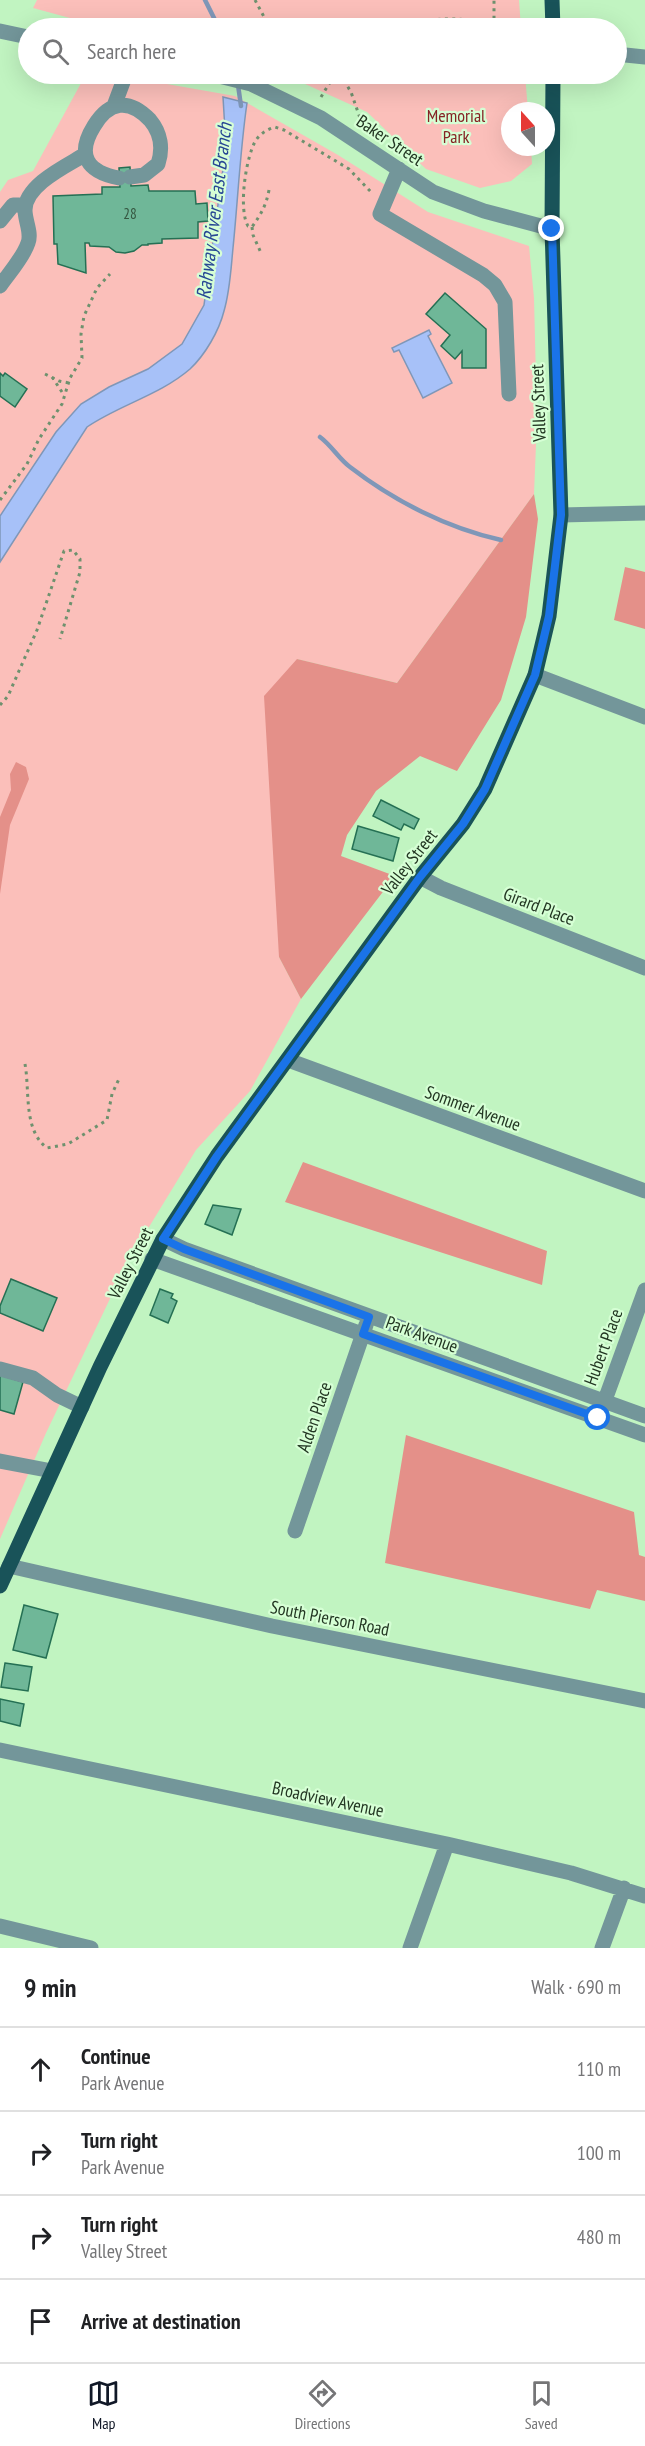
<!DOCTYPE html>
<meta charset="utf-8">
<style>
:root{--surface:#fff;--page:#f2f2f2;--text:#202124;--muted:#757577;--line:#e0e0e0;--accent:#111827}
body{margin:0;font-family:"PT Sans Narrow",sans-serif;background:var(--page);color:var(--text)}
.compass{position:absolute;left:501px;top:102px;width:54px;height:54px;border-radius:50%;background:var(--surface);box-shadow:0 6px 24px #0002;rotate:339deg}
.stop{position:absolute;width:18px;height:18px;margin:-14px;border:4px solid #1a73e8;border-radius:50%;background:#fff}
.stop.end{background:#1a73e8;border-color:#fff;box-shadow:0 2px 6px #0008}
.list{margin:0;padding:0;list-style:none}
h2{display:flex;justify-content:space-between;align-items:center;height:78px;margin:0;padding:0 24px;font-size:26px}
h2 small{font-size:20px;font-weight:400;color:var(--muted)}
.list li{display:grid;grid-template-columns:39px 1fr auto;gap:18px;align-items:center;box-sizing:border-box;height:84px;padding:0 24px;border-top:2px solid var(--line)}
.list b{display:block;font-size:22px;white-space:nowrap}
.list p{margin:0;font-size:20px;white-space:nowrap;color:var(--muted)}
.list em{font-size:20px;font-style:normal;color:var(--muted)}
.icon{flex:none;width:33px;height:33px;fill:none;stroke:currentColor;stroke-width:2;stroke-linecap:round;stroke-linejoin:round}
.map{position:relative;flex:none;width:645px;height:1948px;overflow:hidden}
.search{position:absolute;background:var(--surface);box-shadow:0 6px 24px #0002;left:18px;right:18px;top:18px;height:66px;display:flex;align-items:center;gap:15px;box-sizing:border-box;padding:0 21px;border-radius:33px;color:var(--muted);font-size:22px}
.sheet{height:414px;background:var(--surface)}
nav{display:flex;justify-content:space-around;align-items:center;box-sizing:border-box;height:84px;border-top:2px solid var(--line);background:var(--surface);font-size:16px;color:var(--muted)}
nav a{display:grid;justify-items:center;gap:3px}
nav .on{color:var(--accent)}
.map>svg:first-child{display:block}
</style>
<div class="map">
<svg width="645" height="1948" viewBox="0 0 645 1948">
<rect width="100%" height="100%" fill="#c1f4c1"/>
<path fill="#fbbfba" d="M37 0H519L521 28H107L33 8Z
M86 74H110L235 96 338 155 428 212 529 246 534 298 537 420 534 494 397 683 297 659 279 957 301 999 250 1091 196 1150 127 1263 46 1433 0 1539V192L8 180 33 171Z
M283 74H525L528 111H510V147H531L532 164 511 181 480 188 426 169 367 112Z"/>
<path fill="#e49089" d="M534 494 538 519 526 617 501 700 457 771 420 756 376 791 347 835 341 856 395 876 301 999 279 957 264 696 297 659 397 683Z
M625 567 645 572V629L614 620Z
M16 762 26 767 29 779 10 825 0 894V817L11 790 10 774Z
M303 1162 547 1251 542 1285 285 1202Z
M406 1435 634 1512 639 1555 645 1557V1601L597 1590 590 1609 385 1563Z"/>
<path fill="#a7c1f8" stroke="#7f97b8" stroke-width="1.5" d="M223 97 247 103C240 151 238 199 233 248 231 268 230 291 224 311 219 331 205 355 190 369 160 395 119 405 87 427L0 562V516L56 432 81 404 109 387 148 369 182 344 204 305 226 147Z
M429 330 431 334 428 336 452 383 423 398 399 350 394 352 392 348Z"/>
<g fill="none" stroke-linecap="round" stroke-linejoin="round">
<path stroke="#7f97b8" stroke-width="4.5" d="M205 0 219 28
M238 85 241 106
M320 437C332 446 339 459 350 467 394 501 447 528 501 540"/>
</g>
<path fill="#6fb798" stroke="#257054" stroke-width="1.5" d="M130 167 131 186 148 185 149 191H195L196 204 207 203 208 221 198 222V238L162 239V243L148 244V245H142L134 251 125 253 116 252 109 247 90 246 89 243H85L86 273 58 264 57 244H54L53 196 102 194V187H120L119 168Z
M445 293 486 329V368H462V351L455 359 441 346 450 335 426 314Z
M0 373 3 376 5 373 27 389 15 407 0 396Z
M381 800 419 819 414 829 404 824 401 830 373 816Z
M358 826 399 838 393 861 352 849Z
M213 1205 241 1209 232 1235 205 1224Z
M11 1279 57 1298 43 1331 0 1313V1306Z
M160 1289 173 1294 171 1298 177 1301 168 1323 150 1315Z
M0 1375 23 1382 14 1414 0 1410Z
M24 1605 58 1614 46 1658 13 1650Z
M5 1663 32 1667 28 1691 1 1687Z
M0 1699 24 1704 20 1726 0 1721Z"/>
<g fill="none" stroke-linecap="round" stroke-linejoin="round">
<path stroke="#6e916e" stroke-width="3" stroke-dasharray="3 4.5" stroke-linecap="butt" d="M255 0 270 28
M401 28C436 15 458 19 494 22V0
M340 74 351 92 361 121
M321 97 335 74
M269 190C266 206 261 214 252 227L248 226C238 209 246 156 256 140 261 133 268 129 275 127L284 130 349 169 372 193
M252 227 253 235 261 253
M45 374 59 381 69 383
M52 377 64 395
M0 500 27 464 39 439 62 404 70 378 82 358 81 334 84 316 97 288 110 274
M0 705 8 696 37 630 64 551 73 550 80 559V572L60 639
M25 1064C30 1091 23 1130 47 1148L68 1144 107 1120 112 1094 119 1079"/>
<path stroke="#73969a" stroke-width="15" d="M0 31 28 37
M616 54 645 57
M211 74 251 84 321 118 433 192 484 211 552 229
M114 106 126 74
M399 169 380 214 483 275 495 285 505 302 509 394
M119 178C87 172 76 155 94 126 109 101 129 98 150 120 161 133 163 149 158 164L144 175 130 177
M0 221 13 205H19L25 208
M0 286C9 273 23 258 28 243 32 233 25 221 25 210 25 185 66 166 84 155
M561 515 645 513
M535 675 645 717
M420 877 441 888 645 968
M288 1060 645 1191
M163 1239 184 1249 645 1416
M152 1259 645 1435
M0 1369 33 1378 57 1395 82 1407
M601 1411 645 1290
M0 1461 52 1471
M295 1531 366 1325
M9 1566 272 1626 645 1701
M0 1750 447 1844 571 1873 645 1896
M0 1926 91 1948
M410 1948 447 1844
M602 1948 624 1888"/>
<path stroke="#195359" stroke-width="15" d="M552 0 553 28
M0 1586 100 1367 163 1239 217 1156 420 877 463 824 485 789 535 675 549 616 561 515 552 229 553 74"/>
</g>
<g fill="none" stroke-linecap="round" stroke-linejoin="round">
<path stroke="#1a73e8" stroke-width="8" d="M552 229 561 515 549 616 535 675 485 789 463 824 420 877 217 1156 163 1239 184 1249 369 1317 363 1334 598 1418"/>
</g>
<g text-anchor="middle" dominant-baseline="central" stroke-width="4.5" stroke-linejoin="round" paint-order="stroke">
<g font-size="15" fill="#355640">
<text x="130" y="213">28</text>
</g>
<g font-size="18" fill="#852324" stroke="#d6ffd5">
<text x="456" y="115">Memorial<tspan x="456" dy="21">Park</tspan></text>
</g>
<g font-size="18" fill="#223622" stroke="#d6ffd5">
<text transform="translate(390 140) rotate(34)">Baker Street</text>
<text transform="translate(538 403) rotate(-92)">Valley Street</text>
<text transform="translate(409 862) rotate(-52)">Valley Street</text>
<text transform="translate(539 906) rotate(21)">Girard Place</text>
<text transform="translate(473 1108) rotate(20)">Sommer Avenue</text>
<text transform="translate(130 1263) rotate(-63)">Valley Street</text>
<text transform="translate(422 1334) rotate(20)">Park Avenue</text>
<text transform="translate(603 1347) rotate(-70)">Hubert Place</text>
<text transform="translate(314 1417) rotate(-71)">Alden Place</text>
<text transform="translate(330 1618) rotate(11)">South Pierson Road</text>
<text transform="translate(328 1799) rotate(12)">Broadview Avenue</text>
</g>
<g font-size="20" font-style="italic" fill="#274794" stroke="#d6ffd5">
<text transform="translate(214 211) rotate(-83)">Rahway River East Branch</text>
</g>
</g>
</svg>
<svg class="compass" viewBox="-18 -18 36 36"><path d="M0-13l5 13h-10z" fill="#e53935"/><path d="M0 13l5-13h-10z" fill="#757577"/></svg>
<div class="stop" style="left:598px;top:1418px"></div>
<div class="stop end" style="left:552px;top:229px"></div>
<div class="search"><svg class="icon" aria-label="search" viewBox="0 0 24 24"><circle cx="10" cy="10" r="6"/><path d="M15 15l6 6"/></svg>Search here</div>
</div>
<section class="sheet">
<h2>9 min<small>Walk · 690 m</small></h2>
<ul class="list">
<li><svg class="icon" aria-label="ahead" viewBox="0 0 24 24"><path d="M12 20V5M6 11l6-6 6 6"/></svg><div><b>Continue</b><p>Park Avenue</p></div><em>110 m</em></li>
<li><svg class="icon" aria-label="right" viewBox="0 0 24 24"><path d="M7 20v-9h11M14 6l5 5-5 5"/></svg><div><b>Turn right</b><p>Park Avenue</p></div><em>100 m</em></li>
<li><svg class="icon" aria-label="right" viewBox="0 0 24 24"><path d="M7 20v-9h11M14 6l5 5-5 5"/></svg><div><b>Turn right</b><p>Valley Street</p></div><em>480 m</em></li>
<li><svg class="icon" aria-label="arrive" viewBox="0 0 24 24"><path d="M6 21V4h12l-3 4 3 4H6"/></svg><div><b>Arrive at destination</b></div></li>
</ul>
</section>
<nav>
<a class="on"><svg class="icon" aria-label="map" viewBox="0 0 24 24"><path d="M3 6l6-2 6 2 6-2v14l-6 2-6-2-6 2zM9 4v14M15 6v14"/></svg>Map</a>
<a><svg class="icon" aria-label="directions" viewBox="0 0 24 24"><path d="M12 3l9 9-9 9-9-9zM9 14v-3h6M13 9l2 2-2 2"/></svg>Directions</a>
<a><svg class="icon" aria-label="saved" viewBox="0 0 24 24"><path d="M7 4h10v16l-5-4-5 4z"/></svg>Saved</a>
</nav>
